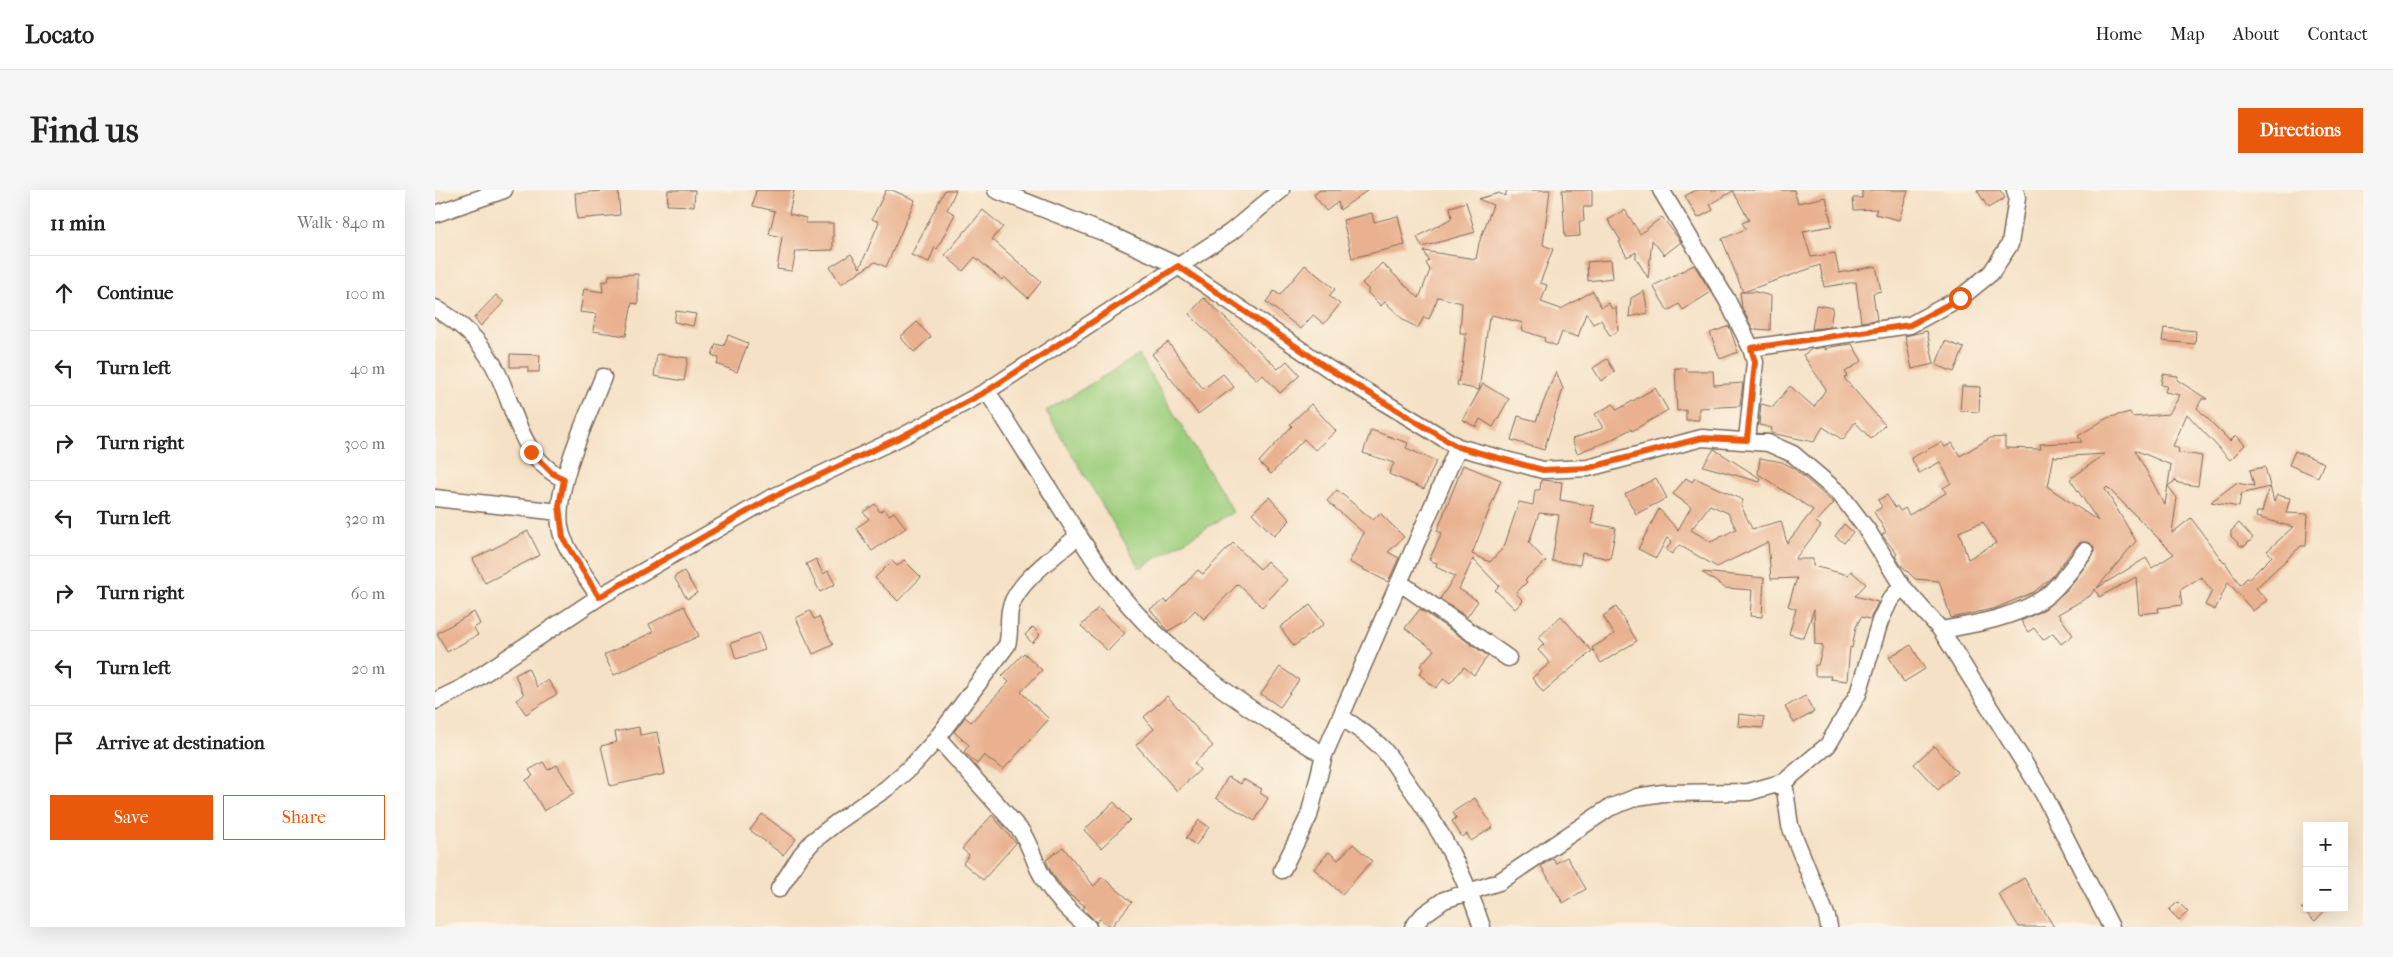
<!DOCTYPE html>
<meta charset="utf-8">
<style>
:root{--surface:#fff;--page:#f6f6f6;--text:#222;--muted:#767676;--line:#e0e0e0;--accent:#ea580c}
body{margin:0;font-family:"IM FELL French Canon",serif;background:var(--page);color:var(--text)}
.controls{position:absolute;right:15px;bottom:15px;display:grid;overflow:hidden;border-radius:0px;box-shadow:0 5px 20px #0002}
.controls button{width:45px;height:45px;display:grid;place-items:center;padding:0;border:0;border-bottom:1px solid var(--line);background:var(--surface);color:var(--text);font:25px sans-serif}
.stop{position:absolute;width:15px;height:15px;margin:-11px;border:4px solid #ea580c;border-radius:50%;background:#fff}
.stop.end{background:#ea580c;border-color:#fff;box-shadow:0 1px 5px #0008}
.list{margin:0;padding:0;list-style:none}
h2{display:flex;justify-content:space-between;align-items:center;height:65px;margin:0;padding:0 20px;font-size:21px}
h2 small{font-size:16px;font-weight:400;color:var(--muted)}
.list li{display:grid;grid-template-columns:32px 1fr auto;gap:15px;align-items:center;box-sizing:border-box;height:75px;padding:0 20px;border-top:1px solid var(--line)}
.list b{display:block;font-size:19px;white-space:nowrap}
.list em{font-size:16px;font-style:normal;color:var(--muted)}
.actions{display:flex;gap:10px;padding:15px 20px}
.actions a{flex:1;padding:11px 0;border:1px solid var(--accent);border-radius:0px;text-align:center;font-size:18px;color:var(--accent)}
.actions .main{background:var(--accent);color:#fff}
.icon{flex:none;width:28px;height:28px;fill:none;stroke:currentColor;stroke-width:2;stroke-linecap:round;stroke-linejoin:round}
.map{position:relative;flex:none;width:1928px;height:737px;overflow:hidden;border-radius:0px}
header{display:flex;align-items:center;gap:30px;box-sizing:border-box;height:70px;padding:0 25px;background:var(--surface);border-bottom:1px solid var(--line)}
header strong{font-size:24px}
nav{display:flex;gap:28px;margin-inline-start:auto;font-size:18px}
.intro{display:flex;align-items:center;justify-content:space-between;box-sizing:border-box;height:120px;padding:0 30px}
h1{margin:0;font-size:35px}
.button{padding:12px 22px;border-radius:0px;background:var(--accent);color:#fff;font-size:18px;font-weight:700}
main{display:flex;gap:30px;padding:0 30px}
aside{flex:1;background:var(--surface);border-radius:0px;box-shadow:0 5px 20px #0002}
.map>svg:first-child{display:block}
</style>
<header>
<strong>Locato</strong>
<nav><a>Home</a><a>Map</a><a>About</a><a>Contact</a></nav>
</header>
<div class="intro"><h1>Find us</h1><a class="button">Directions</a></div>
<main>
<aside>
<h2>11 min<small>Walk · 840 m</small></h2>
<ul class="list">
<li><svg class="icon" aria-label="ahead" viewBox="0 0 24 24"><path d="M12 20V5M6 11l6-6 6 6"/></svg><div><b>Continue</b></div><em>100 m</em></li>
<li><svg class="icon" aria-label="left" viewBox="0 0 24 24"><path d="M17 20v-9H6M10 6l-5 5 5 5"/></svg><div><b>Turn left</b></div><em>40 m</em></li>
<li><svg class="icon" aria-label="right" viewBox="0 0 24 24"><path d="M7 20v-9h11M14 6l5 5-5 5"/></svg><div><b>Turn right</b></div><em>300 m</em></li>
<li><svg class="icon" aria-label="left" viewBox="0 0 24 24"><path d="M17 20v-9H6M10 6l-5 5 5 5"/></svg><div><b>Turn left</b></div><em>320 m</em></li>
<li><svg class="icon" aria-label="right" viewBox="0 0 24 24"><path d="M7 20v-9h11M14 6l5 5-5 5"/></svg><div><b>Turn right</b></div><em>60 m</em></li>
<li><svg class="icon" aria-label="left" viewBox="0 0 24 24"><path d="M17 20v-9H6M10 6l-5 5 5 5"/></svg><div><b>Turn left</b></div><em>20 m</em></li>
<li><svg class="icon" aria-label="arrive" viewBox="0 0 24 24"><path d="M6 21V4h12l-3 4 3 4H6"/></svg><div><b>Arrive at destination</b></div></li>
</ul>
<div class="actions"><a class="main">Save</a><a>Share</a></div>
</aside>
<div class="map">
<svg width="1928" height="737" viewBox="0 0 1928 737">
<rect width="100%" height="100%" fill="#fcf5e5"/>
<filter id="ink" filterUnits="userSpaceOnUse"><feTurbulence type="fractalNoise" baseFrequency=".02" numOctaves="2"/><feDisplacementMap in="SourceGraphic" scale="10" xChannelSelector="R" yChannelSelector="G"/><feConvolveMatrix kernelMatrix="1 2 1 2 8 2 1 2 1" color-interpolation-filters="sRGB"/></filter>
<filter id="wash" filterUnits="userSpaceOnUse"><feTurbulence type="fractalNoise" baseFrequency=".0096" numOctaves="4" result="noise"/><feDisplacementMap in="SourceGraphic" scale="20" xChannelSelector="R" yChannelSelector="G"/><feGaussianBlur stdDeviation="1.12" result="paint"/><feColorMatrix in="noise" values="0 0 0 0 0 0 0 0 0 0 0 0 0 0 0 0 0 1.4 0 .05"/><feComposite in="paint" operator="in"/></filter>
<g filter="url(#wash)">
<rect width="100%" height="100%" fill="#f5e1c6"/>
<path fill="#9cce7d" stroke="#6c7c4e" d="M704 165 798 322 705 378 611 221Z"/>
<g id="blocks">
<path fill="#e9b18f" fill-rule="evenodd" d="M183 0 185 25 142 29 140 3Z
M233 0H260L259 16 232 15Z
M321 0H359L354 24 371 28 370 33H398V60L361 61 357 81 342 79 347 47 334 44 340 21 318 16Z
M451 0H457L480 10 451 77 440 72 406 94 395 77 416 64 425 78 444 32 437 29Z
M510 0H521L512 20 520 24 502 59 500 57 494 72 476 65Z
M885 0H933L905 20 903 12 891 21 879 5Z
M1072 0H1115L1108 55 1118 59 1105 93 1112 95 1106 112 1126 119 1158 101 1166 117 1173 113 1177 119 1181 117 1183 141 1175 146 1166 130 1158 134 1151 123 1143 147 1127 142 1122 156 1109 151 1110 148 1086 140 1088 133 1057 125 1056 128H1054L1044 200 1022 195 1027 177 1031 143H1025L1027 113 1003 107 994 129 989 127 983 138 970 131 950 112 946 116 933 103V99L927 93 947 73 984 108 995 80 991 73 994 71 989 61 1041 69 1044 53 1058 15 1043 9 1064 3 1070 6Z
M1127 0H1157V17H1148L1149 31H1144L1145 46 1130 47Z
M1261 0H1359L1363 13 1391 7 1397 36 1368 41 1376 67 1400 63 1404 83 1441 76 1446 101 1438 103 1442 130 1426 132 1421 92 1389 97 1385 75 1308 102 1287 49 1311 39 1307 33 1314 30 1298 1 1275 14 1278 20 1263 28 1250 6Z
M1427 0H1473L1464 30 1440 24 1442 19 1419 20 1418 8H1427Z
M1542 0H1565L1570 8 1553 18Z
M1031 12 1040 42 987 57 982 47 1017 28 1015 17Z
M548 20 568 37 557 49 606 92 593 108 569 87 567 90 540 67 528 81 510 65Z
M1190 20 1205 44 1227 27 1246 52 1229 65 1217 50 1213 88 1201 68V62L1192 67 1184 52 1186 51 1173 30Z
M937 23 939 32 963 26 970 55 917 68 908 30Z
M1176 70 1178 88 1153 91 1152 72Z
M870 75 900 99 894 106 905 114 889 134 878 125 866 139 831 112 839 101 845 105Z
M1259 75 1276 102 1248 120 1244 114 1233 121 1218 96Z
M203 84V114L197 113 191 146 158 141 161 124 145 122 149 99 168 102 167 92 173 91 174 85Z
M1209 101 1213 123 1194 127 1196 108Z
M1305 102H1321L1336 106 1335 140 1318 139 1307 118Z
M61 105 69 112 46 136 39 128Z
M769 108 843 179 852 171 865 185 845 203 827 184 822 190 754 124Z
M1381 115 1398 118 1395 137 1377 139Z
M241 121 261 124 258 136 239 132Z
M482 132 496 147 479 162 465 147Z
M1294 136 1303 162 1285 169 1275 143Z
M1729 138 1761 141 1760 154 1727 151Z
M1492 141 1499 174 1477 179 1470 146Z
M293 145 313 153 302 182 282 174 284 168 277 165 281 154 289 156Z
M1510 151 1529 158 1519 182 1501 175Z
M733 152 768 199 788 184 799 197 763 224 717 164Z
M1417 154 1427 171 1410 182 1412 186 1409 188 1450 235 1436 249 1420 232 1408 250 1388 237 1379 252 1336 243 1337 238 1324 235 1326 214 1338 217 1355 196 1379 217 1391 199 1368 165 1377 159 1391 157 1390 160 1396 157Z
M75 164 105 165 104 182H93V177H75Z
M222 164 253 168 249 191 219 186Z
M1172 169 1180 182 1166 191 1158 178Z
M1240 178H1251V181H1278L1279 195 1308 193 1305 216 1264 218V230H1251V220L1242 221Z
M1121 181 1128 199 1109 260 1076 250 1083 226 1101 231Z
M1728 184 1743 186 1742 190 1772 209H1767L1762 218 1795 251 1801 245 1810 255 1795 270 1752 224 1738 256 1744 259 1743 262 1767 266 1763 296 1743 293 1741 290 1733 296 1742 308 1737 343 1756 328 1789 373 1790 372 1805 395 1812 388 1814 389 1837 366 1832 361 1858 337 1821 327 1822 322H1827L1834 297 1806 304 1804 317 1776 312 1801 293 1819 296 1815 280 1830 277 1839 312 1842 305 1855 308 1851 323 1873 324 1871 356H1866L1821 398 1832 410 1818 421 1793 392 1780 420 1770 415 1777 401 1766 387 1745 400 1747 415 1723 418 1724 422 1704 424 1701 387 1664 407 1660 399 1655 406 1623 424 1638 445 1626 454 1618 443 1608 450 1599 438 1593 442 1586 431 1610 419 1632 400 1658 366 1659 357 1655 353 1646 352 1642 355 1617 387 1599 402 1561 418 1516 428 1504 391 1480 389 1465 374 1460 366 1462 364 1447 345 1451 342 1439 322 1447 317 1443 310 1452 305 1460 318 1462 316 1465 321 1470 318 1474 325 1511 303 1508 298 1516 293 1505 272 1484 283 1476 268 1507 252 1510 257 1517 253 1525 266 1555 248 1570 247V258L1606 259 1605 254 1647 252 1643 246 1672 228 1695 222 1697 227 1734 224 1745 205 1730 202 1732 196 1726 195ZM1700 260 1736 275 1730 315ZM1670 264 1635 289 1663 331 1613 297 1619 265 1620 267ZM1672 297 1739 364 1717 378 1711 368 1662 398 1701 351 1670 299ZM1548 332 1561 353 1533 369 1524 342Z
M1048 194 1074 209 1058 237 1045 229 1041 237 1028 230Z
M1527 196 1545 197 1544 222 1525 221Z
M1220 198 1233 220 1197 241 1196 239 1174 251 1142 263 1137 249 1168 238 1160 224 1178 214 1182 220Z
M876 214 901 241 880 260 869 249 836 284 824 272 857 236 855 234Z
M936 240 973 253 971 258 1001 271 989 299 954 284 959 273 928 263Z
M1279 259 1326 289 1325 292 1268 276Z
M1860 261 1889 273 1883 287 1854 275Z
M1325 268 1347 272 1357 277 1399 313 1381 332 1386 336 1360 369H1378V376L1413 385 1416 381 1431 394 1420 406 1443 412 1435 429 1426 427 1421 437 1417 458 1415 457 1412 491 1395 489 1396 486H1380V475H1383L1388 455 1380 454 1379 419 1369 448 1354 444 1361 419 1353 416 1362 388 1336 389 1333 352 1282 377 1244 355 1237 364 1231 360 1237 351 1232 348 1221 368 1203 359 1224 319 1243 340 1256 317 1238 304 1251 288 1257 292 1260 288 1308 310 1306 315 1317 339 1346 331 1352 353 1378 320 1323 284ZM1275 315 1293 323 1301 339 1276 352 1256 340Z
M1028 275 1066 290 1037 364 1055 372 1069 357 1084 312 1098 315 1100 300H1105L1106 290 1127 292 1125 310 1159 316 1156 333 1181 338 1175 369 1147 363 1145 375 1117 371 1124 325 1104 323 1094 353 1111 371 1090 390 1092 392 1081 403 1088 411 1080 419 1060 400 1064 396 1038 369 1024 399 1043 411 1032 427 1005 409 1020 386 1001 377 1002 373 994 370 1007 343 1002 341Z
M1221 288 1232 308 1201 324 1190 304Z
M902 300 938 330 945 323 969 347 953 362 964 368 953 392 914 372 929 343 892 311Z
M834 307 855 330 839 346 817 323Z
M440 314 445 322 449 319 454 325 459 322 471 338 437 361 421 338 434 329 428 322Z
M1804 333 1818 348 1810 356H1806L1796 346V341Z
M1409 334 1418 342 1409 353 1400 346Z
M93 341 105 365 50 393 38 369Z
M798 353 825 379 832 371 852 390 827 417 803 394 769 429 760 420 749 432 733 441 715 419 730 410 732 413 763 380 768 384Z
M381 369 388 384 393 381 400 394 385 402 371 374Z
M469 370 486 387 463 411 440 388 457 371 462 376Z
M249 381 262 403 252 409 239 387Z
M1267 382 1329 388 1327 427 1315 426 1317 400 1290 398Z
M875 415 889 434 859 456 845 437Z
M249 416 264 446 179 485 169 465 218 442 214 434Z
M1181 417 1202 451 1166 473 1157 458 1179 444 1168 426Z
M663 418 690 443 673 461 646 436Z
M985 419 1053 466 1039 485 1029 477 1015 493 1009 488 1001 498 984 484 988 479 985 476 999 460 970 438Z
M375 421 379 429 384 427 398 455 378 464 361 428Z
M39 422 45 434 39 438 43 445 12 462 2 443Z
M1126 426 1157 461 1108 502 1097 488 1115 473 1103 460 1109 454 1103 448Z
M598 437 605 445 597 453 590 445Z
M324 443 330 460 301 469 296 453Z
M1476 455 1490 479 1469 492 1454 467Z
M589 463 607 480 586 502 614 529 568 580 549 565 542 574 529 562 534 555 519 542 530 527 536 532 574 492 567 486Z
M845 477 864 490 845 517 826 504Z
M93 478 102 497 113 490 122 504 91 524 81 510 89 505 80 485Z
M732 506 778 556 759 573 765 580 742 601 701 555 719 539 709 527Z
M1370 506 1379 522 1359 533 1350 517Z
M1304 524 1329 527 1328 538 1303 536Z
M204 537 205 545 222 542 230 584 175 596 166 556 182 552 180 542Z
M1499 556 1522 582 1503 600 1479 574Z
M108 572 113 580 122 575 139 603 109 621 91 590 98 586 94 580Z
M793 587 806 594 808 589 827 599 825 603 833 608 820 631 781 608Z
M1040 608 1058 637 1036 651 1032 644 1027 647 1017 631 1021 628 1018 622Z
M679 612 695 630 666 658 649 640Z
M327 624 361 649 348 665 315 640Z
M557 625 581 653 548 690 528 673 534 665 527 659Z
M764 630 774 637 761 655 751 648Z
M918 654 937 671 907 704 879 679 894 662 903 670Z
M628 657 659 696 667 687 697 712 676 737 665 729 661 732 648 719 650 716 632 703 617 684 611 670Z
M1132 667 1151 699 1128 713 1106 676 1118 668 1121 673Z
M1589 688 1619 737H1584L1563 704Z
M1743 712 1753 722 1744 730 1734 720Z
M1866 718H1892L1880 731Z"/>
</g>
</g>
<g filter="url(#ink)">
<use href="#blocks" fill-opacity="0" stroke="#7c6a59" stroke-width="1"/>
<g fill="none" stroke-linecap="round" stroke-linejoin="round">
<defs>
<path id="minor" d="M561 0 680 47 743 76 894 179 1023 257 1108 280 1153 278 1267 248 1333 253 1358 264 1405 304 1433 341 1467 396 1506 440 1608 603 1676 737
M1226 0 1292 110 1316 158 1320 172 1312 250
M0 24 69 0
M0 118C26 133 44 149 59 176 81 217 83 267 129 289
M1316 158 1475 135 1525 108 1556 83 1575 54 1582 8 1580 0
M552 201C578 242 605 284 631 326 649 353 666 383 687 407 742 473 816 521 889 565
M0 308 124 322
M964 392 1073 468
M164 407C152 388 136 368 128 348 112 308 153 227 168 187
M1506 440C1540 434 1589 426 1615 403 1628 391 1639 376 1650 361
M0 511 27 498 164 407 334 309 468 246 552 201 796 42 846 0
M906 527C920 536 933 545 946 557 955 566 963 580 971 591 1006 640 1028 680 1047 737
M502 547 586 641C594 653 598 667 604 680 616 704 633 720 653 737
M1349 592 1355 636 1392 727 1394 737
M847 680 874 626 889 565 1023 257
M344 699 366 665 378 651 401 633 452 598 479 574 499 552 572 455C576 442 572 429 576 416 584 390 624 363 644 345
M978 737 988 725 1009 710 1064 692 1174 618 1202 607 1228 603 1314 602 1349 592 1393 555 1423 504 1445 431 1455 410 1467 396"/>
</defs>
<use href="#minor" stroke="#7c6a59" stroke-width="19"/>
<use href="#minor" stroke="#fff" stroke-width="16"/>
</g>
</g>
<g fill="none" stroke-linecap="round" stroke-linejoin="round" filter="url(#ink)">
<path stroke="#ea580c" stroke-width="6" d="M96 262 117 283 129 289 124 316 128 348 164 407 334 309 468 246 552 201 743 76 894 179 1023 257 1108 280 1153 278 1267 248 1312 250 1320 172 1316 158 1475 135 1525 108"/>
</g>
</svg>
<div class="controls">
<button>+</button>
<button>−</button>
</div>
<div class="stop" style="left:1525px;top:108px"></div>
<div class="stop end" style="left:96px;top:262px"></div>
</div>
</main>
